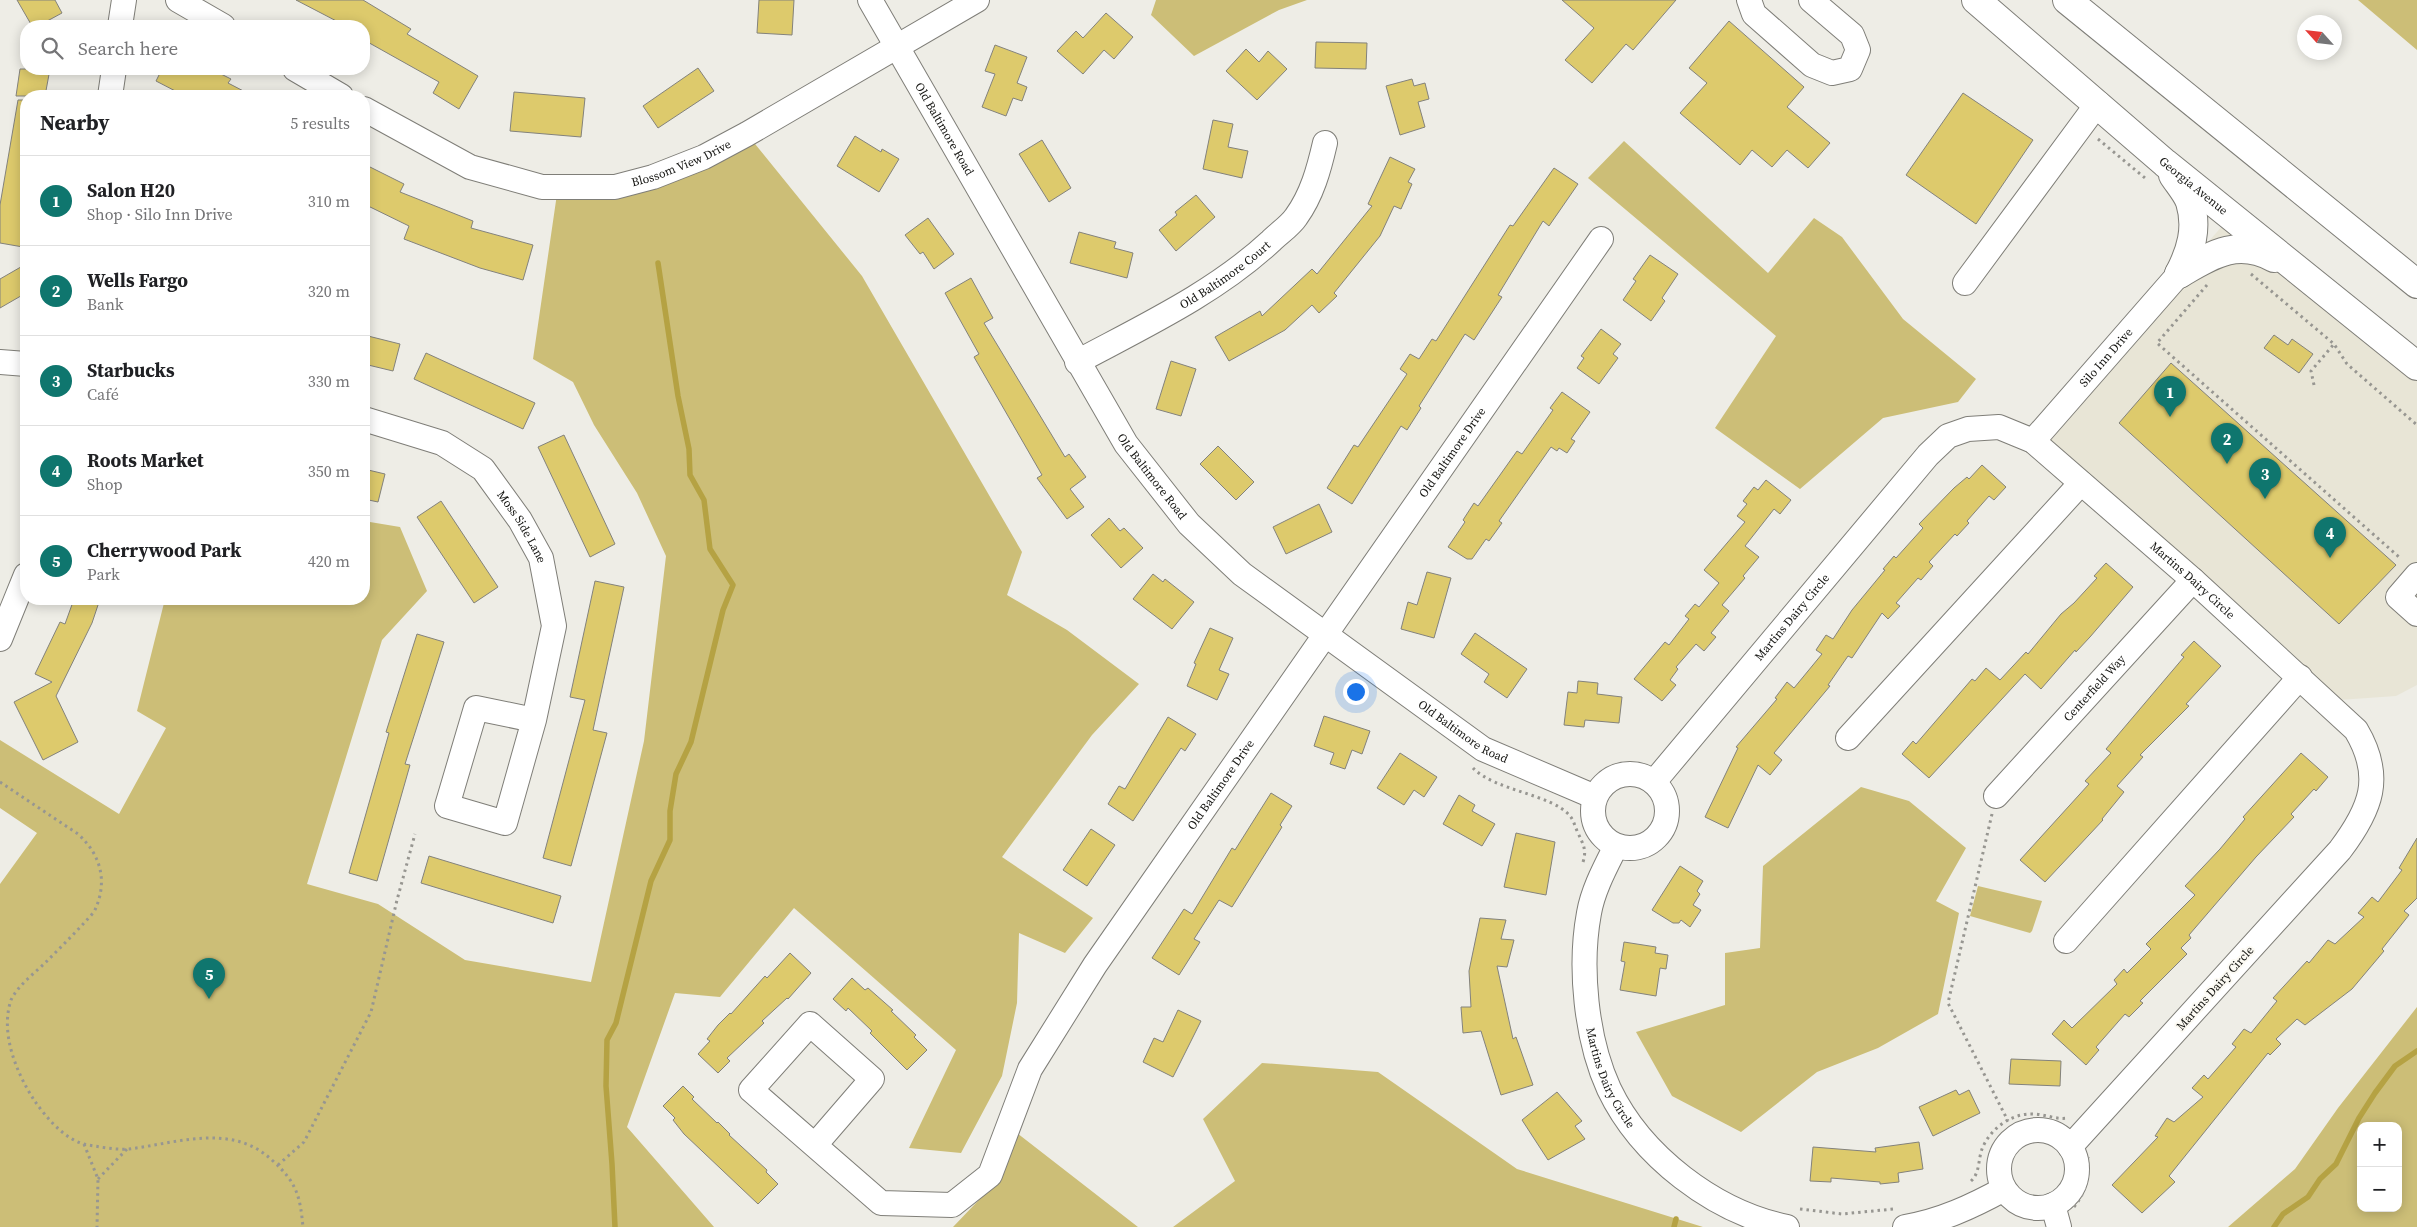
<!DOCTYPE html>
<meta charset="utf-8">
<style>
:root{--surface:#fff;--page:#f2f2f2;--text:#202124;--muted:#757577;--line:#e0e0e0;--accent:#0f766e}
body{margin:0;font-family:"Source Serif 4",serif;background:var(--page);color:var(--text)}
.controls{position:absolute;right:15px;bottom:15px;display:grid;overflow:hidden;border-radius:10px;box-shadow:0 2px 12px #0003}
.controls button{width:45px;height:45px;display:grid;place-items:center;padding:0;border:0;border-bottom:1px solid var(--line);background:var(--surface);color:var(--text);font:25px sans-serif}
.compass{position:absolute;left:2297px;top:15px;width:45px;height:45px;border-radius:50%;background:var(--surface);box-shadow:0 2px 12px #0003;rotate:297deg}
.you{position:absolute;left:1355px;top:691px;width:18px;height:18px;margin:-12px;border:4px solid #fff;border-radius:50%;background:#1a73e8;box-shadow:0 0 0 8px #1a73e833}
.badge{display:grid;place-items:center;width:32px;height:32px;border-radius:50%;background:var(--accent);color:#fff;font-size:16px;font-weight:700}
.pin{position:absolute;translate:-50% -41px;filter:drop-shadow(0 1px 2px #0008)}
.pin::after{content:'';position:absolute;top:26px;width:18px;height:15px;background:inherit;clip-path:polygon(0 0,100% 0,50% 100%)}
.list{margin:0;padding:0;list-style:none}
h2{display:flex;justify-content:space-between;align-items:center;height:65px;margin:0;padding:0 20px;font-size:21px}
h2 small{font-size:16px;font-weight:400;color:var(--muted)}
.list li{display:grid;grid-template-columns:32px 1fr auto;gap:15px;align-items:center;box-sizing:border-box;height:90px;padding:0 20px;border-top:1px solid var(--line)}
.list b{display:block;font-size:19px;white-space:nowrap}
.list p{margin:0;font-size:16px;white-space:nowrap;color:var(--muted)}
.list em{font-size:16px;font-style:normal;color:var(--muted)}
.icon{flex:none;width:28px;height:28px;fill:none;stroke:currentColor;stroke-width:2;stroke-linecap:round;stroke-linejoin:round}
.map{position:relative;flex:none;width:2417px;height:1227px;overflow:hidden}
.search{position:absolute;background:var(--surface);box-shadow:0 2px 12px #0003;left:20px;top:20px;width:350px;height:55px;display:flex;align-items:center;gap:12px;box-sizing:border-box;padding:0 18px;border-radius:20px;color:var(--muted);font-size:19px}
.panel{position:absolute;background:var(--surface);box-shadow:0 2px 12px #0003;left:20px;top:90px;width:350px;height:515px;border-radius:20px}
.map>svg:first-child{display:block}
</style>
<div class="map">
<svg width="2417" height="1227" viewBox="0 0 2417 1227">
<rect width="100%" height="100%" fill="#eeede6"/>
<path fill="#e8e5d6" d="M2231 216 2417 366V685L2396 696 2325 701 2033 441Z"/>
<path fill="#ccbe77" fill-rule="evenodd" d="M1156 0H1307L1279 10 1194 56 1151 15Z
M2358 0H2417V50Z
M747 134 862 276 1022 552 1007 595 1067 630 1139 684 1092 735 1002 857 1093 918 1065 953 1019 933 1017 1003 1002 1076 961 1153 909 1148 956 1050 794 908 720 997 675 993 627 1127 714 1227H0V884L37 833 0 808V740L119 814 166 728 137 711 165 599H364V521L400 527 427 591 382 640 307 884 378 904 465 960 591 982 644 741 666 556 637 493 594 425 573 382 533 359 558 187H615Z
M1624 141 1768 273 1814 218 1842 237 1903 319 1976 379 1958 402 1883 418 1800 489 1715 428 1776 336 1588 178Z
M1861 787 1909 801 1966 848 1936 901 1959 913 1938 1014 1878 1048 1817 1072 1741 1132 1672 1096 1636 1032 1725 1005V953L1760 948 1763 866Z
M1978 886 2042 901 2032 931 2030 933 1970 916Z
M2417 1007V1227H2228L2295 1169 2338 1108ZM2361 1126H2398V1208H2361Z
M1262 1063 1378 1072 1517 1169 1703 1227H1173L1235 1181 1203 1119Z
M1008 1126 1138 1227H953L998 1180Z"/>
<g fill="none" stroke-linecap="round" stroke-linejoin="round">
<path stroke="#b5a243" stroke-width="5.5" d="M615 1227 612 1164 606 1086 607 1040 616 1023 651 881 670 840V811L676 774 691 742 723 610 733 585 710 549 704 500 690 475 689 449 678 396 658 263
M1674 1227 1676 1219
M2274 1227 2283 1214 2308 1197 2320 1179 2336 1164 2359 1118 2375 1093 2395 1066 2417 1051"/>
</g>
<path fill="#ddca6c" stroke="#83827c" d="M17 0H55L62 13 38 26H32Z
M296 0H363L411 29 407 34 478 76 459 109 433 93 439 82 364 40V26H346Z
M759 0H794L792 35 757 33Z
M1562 0H1676L1633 50 1626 44 1592 83 1565 60 1594 28Z
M1106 13 1133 37 1114 59 1104 50 1083 74 1057 51 1076 31 1083 38Z
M1729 21 1804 87 1787 107 1830 143 1808 168 1787 150 1772 167 1752 150 1740 165 1680 113 1707 83 1689 68Z
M1316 42 1367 43 1366 69 1315 68Z
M995 45 1027 57 1017 83 1027 87 1022 101 1013 98 1006 116 982 107 995 74 985 71Z
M1246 49 1259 62 1268 51 1287 69 1257 100 1226 71Z
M698 68 714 91 658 128 643 106Z
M20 69H50L45 96H16Z
M162 69H211L231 79 228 83 253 96H185L156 81Z
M1412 79 1414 86 1425 83 1429 99 1418 102 1425 127 1400 135 1386 86Z
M514 92 585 98 581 137 510 131Z
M1963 93 2033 140 1976 224 1906 175Z
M18 100H26V228L23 247 0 243V205Z
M1213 120 1233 124 1228 147 1248 151 1242 178 1203 169Z
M855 136 881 152 882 149 899 159 879 192 837 166Z
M1042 140 1071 188 1049 202 1019 154Z
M1390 157 1415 169 1408 182 1412 184 1401 209 1394 206 1380 236 1334 293 1337 296 1319 313 1312 305 1285 330 1229 361 1215 337 1260 311 1262 316 1312 269 1317 274 1372 206 1368 204Z
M364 164 404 184 400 192 473 221 471 228 533 245 523 280 480 268 404 239 409 226 364 204Z
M1554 168 1578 184 1549 226 1543 221 1498 295 1502 297 1474 340 1465 334 1419 406 1421 408 1407 430 1401 426 1352 504 1327 488 1354 445 1358 447 1407 374 1400 369 1410 354 1419 359 1432 339 1436 341 1510 225 1513 226Z
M1196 195 1215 217 1176 251 1159 230 1177 215 1175 212Z
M928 218 954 254 934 269 923 252 920 254 905 235Z
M1079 232 1116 242 1114 248 1133 253 1127 278 1070 263Z
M1650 255 1678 274 1662 298 1665 301 1651 321 1623 300 1636 281 1633 279Z
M26 264V293L0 308V279Z
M971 278 993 318 984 323 1065 457 1069 454 1086 477 1070 489 1084 507 1067 519 1037 478 1042 475 974 357 979 354 945 293Z
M1601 329 1621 344 1613 354 1618 358 1599 384 1577 368 1584 358 1581 356Z
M364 335 400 344 393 371 364 364Z
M2274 335 2288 345 2292 339 2313 354 2299 373 2264 348Z
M426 353 535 403 523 429 414 379Z
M1171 361 1196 369 1181 416 1156 409Z
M2171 363 2396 565 2339 624 2119 423Z
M1562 392 1590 412 1571 439 1575 441 1567 453 1559 448 1557 451 1551 447 1499 521 1502 523 1489 541 1486 539 1472 559H1467L1448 547 1465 522 1463 520 1474 503 1478 506 1517 451 1522 454 1553 410 1550 408Z
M564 435 615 544 590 557 538 447Z
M1218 446 1254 482 1236 500 1200 464Z
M1982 465 2006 487 1994 500 1989 496 1967 521 1969 523 1957 536 1955 534 1929 562 1933 566 1921 580 1918 578 1896 603 1900 606 1888 619 1882 613 1852 658 1848 656 1828 685 1830 686 1774 753 1782 760 1770 775 1758 765 1728 828 1705 817 1738 748 1736 747 1777 699 1775 698 1787 682 1794 688 1822 654 1816 650 1826 635 1833 639 1852 610 1885 570 1883 569 1894 556 1896 558 1923 528 1919 524 1954 488 1967 477 1969 479Z
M364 469 385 474 378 502 364 499Z
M1766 480 1791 500 1780 514 1774 509 1745 546 1759 557 1743 576 1745 578 1722 605 1729 611 1711 633 1716 637 1704 651 1696 644 1676 667 1678 669 1670 680 1676 685 1662 701 1634 679 1665 642 1669 645 1689 619 1685 616 1695 604 1699 607 1719 583 1704 570 1745 522 1737 516 1747 504 1743 501 1754 487 1758 490Z
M441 501 498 587 474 603 417 517Z
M1319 504 1332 532 1286 554 1273 527Z
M1109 518 1120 531 1124 528 1143 548 1121 568 1091 535Z
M2106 563 2133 587 2090 637 2076 652 2075 650 2041 689 2025 674 1929 778 1902 754 1913 741 1916 744 1972 679 1975 681 1986 668 2000 680 2026 652 2028 654 2061 614 2074 603 2097 578 2094 576Z
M1427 572 1451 578 1434 638 1401 629 1408 602 1417 605Z
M1153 574 1163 582 1165 579 1194 602 1172 629 1133 599Z
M595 581 624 587 593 730 607 733 571 866 543 858 585 700 570 697Z
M74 599H100L92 623 56 696 78 742 43 760 14 702 52 682 35 674 60 622 65 624Z
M1210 628 1233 638 1219 670 1229 674 1217 700 1187 686 1196 664 1194 663Z
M1475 633 1527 669 1507 698 1484 682 1489 674 1461 654Z
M417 634 444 642 405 764 410 765 377 881 349 873 389 733 386 732Z
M2194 641 2221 666 2186 704 2189 706 2140 755 2143 757 2117 786 2124 792 2102 819 2103 820 2045 882 2020 860 2089 784 2085 781 2111 753 2106 749 2184 657 2181 655Z
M1578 681 1598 683 1597 694 1622 697 1619 723 1585 720 1584 727 1564 725 1568 692 1577 693Z
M1324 716 1370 731 1362 754 1352 750 1345 769 1330 764 1334 753 1314 746Z
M1168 717 1196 734 1185 751 1181 748 1133 821 1108 804 1119 786 1125 789Z
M1400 753 1437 777 1424 797 1414 790 1404 805 1377 788Z
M2301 753 2328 777 2316 791 2314 789 2291 814 2294 817 2256 857 2189 935 2191 938 2181 948 2187 954 2140 1001 2143 1003 2129 1017 2125 1014 2096 1047 2099 1050 2086 1065 2052 1034 2064 1020 2072 1028 2117 984 2114 980 2124 969 2127 973 2151 949 2146 944 2195 895 2185 886 2220 849 2245 819 2243 817Z
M1271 793 1292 806 1280 825 1282 827 1232 907 1219 900 1194 939 1200 942 1179 975 1152 958 1184 909 1192 914 1232 848 1235 850Z
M1459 795 1475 805 1472 811 1495 824 1482 846 1443 824Z
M1091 829 1115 845 1087 886 1063 870Z
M1516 833 1555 842 1546 895 1504 887Z
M2417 838V898L2404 911 2409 915 2382 949 2384 951 2352 989 2305 1025 2297 1019 2276 1039 2281 1044 2270 1055 2268 1053 2169 1176 2175 1182 2142 1213 2112 1185 2158 1137 2155 1136 2167 1118 2174 1122 2203 1097 2192 1088 2204 1075 2208 1079 2236 1047 2232 1044 2244 1029 2251 1033 2277 1001 2273 998 2307 961 2309 963 2328 940 2335 944 2364 917 2358 913 2372 897 2378 902 2402 870 2399 868Z
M429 856 561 896 553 923 421 883Z
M1680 866 1703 881 1697 891 1700 894 1693 905 1701 910 1690 927 1681 920 1679 923H1673L1652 910Z
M1480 918 1506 920 1501 939 1514 940 1507 967 1497 966 1513 1039 1516 1037 1533 1085 1501 1095 1481 1031 1463 1033 1461 1007H1471L1469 971Z
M1624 942 1656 947 1655 953 1668 955 1666 969 1660 968 1656 996 1620 990 1625 962 1621 961Z
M790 953 811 973 788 999 787 998 762 1021 764 1023 727 1058 730 1061 718 1073 698 1054 710 1041 707 1039 718 1025 730 1013 731 1014 765 976 767 978Z
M852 978 865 990 868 988 893 1010 891 1011 916 1035 914 1037 927 1050 907 1070 870 1033 872 1031 848 1008 846 1011 833 999Z
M1178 1010 1201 1021 1173 1077 1143 1062 1154 1038 1163 1042Z
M2011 1059 2061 1061 2060 1086 2009 1084Z
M683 1086 694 1097 692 1099 717 1123 718 1122 730 1134 729 1135 767 1170 766 1172 778 1184 758 1204 684 1134 673 1120 675 1118 663 1106Z
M1956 1090 1959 1095 1969 1090 1980 1113 1933 1136 1919 1107Z
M1557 1092 1582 1121 1575 1126 1585 1139 1548 1160 1522 1120Z
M1919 1142 1923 1169 1898 1173 1899 1182 1880 1184V1182L1831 1178V1182L1810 1181 1813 1147 1876 1152 1875 1148Z"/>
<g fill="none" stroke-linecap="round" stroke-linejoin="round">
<defs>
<g id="minor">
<path d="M178 0 223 26"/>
<path id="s1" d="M870 0 1126 444 1189 524 1242 574 1483 749 1595 797"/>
<path d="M1749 0 1754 14 1812 65 1832 73 1850 69 1858 50 1852 35 1811 0"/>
<path d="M120 26 124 0"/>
<path d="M295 69 341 96"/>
<path d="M110 96 114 69"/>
<path id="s2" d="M364 109 470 167 542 187H615L653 177 704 157 747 134 977 0"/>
<path d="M1965 283 2098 103"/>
<path d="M0 362 26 364"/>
<path id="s3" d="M1077 362C1144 326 1215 293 1271 241 1279 233 1290 226 1296 217 1312 195 1319 169 1325 143"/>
<path id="s4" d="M364 419 442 443 483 469 520 520 541 558 554 626 534 720 505 823 447 806 476 708 534 720"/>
<path id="s5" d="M2033 441 2179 274"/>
<path d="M2417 575 2398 597 2417 614"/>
<path d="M0 639 26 575"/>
<path d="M1848 738 2081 483"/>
<circle cx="1630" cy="811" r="37"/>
<path id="s6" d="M1654 782 1928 455 1948 436 1968 429 1999 427 2033 441 2193 580 2356 730C2384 777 2371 809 2340 850L2070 1147"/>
<path id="s7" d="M1996 796 2193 580"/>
<path id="s8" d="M1616 846C1605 868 1593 890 1589 913 1579 967 1586 1039 1609 1089 1641 1156 1714 1212 1787 1227"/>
<path d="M2066 941 2300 677"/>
<circle cx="2038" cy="1169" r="39"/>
<path id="s9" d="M815 1145 872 1079 810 1024 751 1090 881 1203 952 1205 990 1175 1030 1069 1095 965 1601 239"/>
<path d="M2053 1205 2059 1227"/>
<path d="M1905 1227C1941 1221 1973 1206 2004 1189"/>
</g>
<g id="major">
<path id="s10" d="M1976 0 2165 163 2417 366"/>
<path d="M2067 0 2417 284"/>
<path d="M2173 175C2178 183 2187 193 2190 202 2198 228 2191 251 2179 274"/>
<path d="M2179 274C2212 255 2237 238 2274 258"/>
</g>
</defs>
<use href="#minor" stroke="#7f7e78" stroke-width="26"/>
<use href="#major" stroke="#7f7e78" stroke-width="30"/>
<path stroke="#979691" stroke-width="3" stroke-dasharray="2.5 4" stroke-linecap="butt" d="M2098 139 2145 178
M2251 274 2334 344 2347 364 2417 425
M2207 285 2157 343 2399 557
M2314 385 2311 371 2334 344
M1473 768C1495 791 1552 794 1570 816 1574 821 1575 827 1578 833 1583 844 1587 850 1583 862L1585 863
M0 782 78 834C102 856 108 883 94 912 79 929 63 945 47 961 35 973 18 985 11 1000 0 1033 16 1072 34 1100 46 1117 65 1141 88 1145 101 1147 115 1150 129 1149 178 1143 232 1122 273 1161 297 1183 300 1196 303 1227
M1992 814 1948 1003 2008 1121
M84 1144 98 1179 97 1227
M278 1165 304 1142 371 1012 397 900 415 834
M98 1179 127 1149
M1971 1181C1980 1173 1978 1160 1982 1149 1990 1129 2011 1113 2033 1114 2045 1114 2056 1120 2068 1118
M2074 1207C2087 1191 2088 1177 2088 1157
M1800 1209 1842 1214 1893 1209"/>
<use href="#minor" stroke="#fff" stroke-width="24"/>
<use href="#major" stroke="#fff" stroke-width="28"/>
</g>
<g text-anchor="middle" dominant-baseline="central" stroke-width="4" stroke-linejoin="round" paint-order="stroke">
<g font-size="12" fill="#151512" stroke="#fcfaf3">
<text stroke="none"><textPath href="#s1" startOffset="149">Old Baltimore Road</textPath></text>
<text stroke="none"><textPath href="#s2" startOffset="339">Blossom View Drive</textPath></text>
<text stroke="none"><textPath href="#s10" startOffset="286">Georgia Avenue</textPath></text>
<text stroke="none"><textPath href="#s3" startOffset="172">Old Baltimore Court</textPath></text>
<text stroke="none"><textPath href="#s5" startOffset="111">Silo Inn Drive</textPath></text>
<text stroke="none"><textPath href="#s9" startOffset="1411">Old Baltimore Drive</textPath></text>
<text stroke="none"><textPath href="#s1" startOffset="554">Old Baltimore Road</textPath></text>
<text stroke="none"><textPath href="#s4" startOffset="200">Moss Side Lane</textPath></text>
<text stroke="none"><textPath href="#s6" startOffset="755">Martins Dairy Circle</textPath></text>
<text stroke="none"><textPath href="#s6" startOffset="215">Martins Dairy Circle</textPath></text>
<text stroke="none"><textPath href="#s7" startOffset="146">Centerfield Way</textPath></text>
<text stroke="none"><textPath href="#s1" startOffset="959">Old Baltimore Road</textPath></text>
<text stroke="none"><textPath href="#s9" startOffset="1006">Old Baltimore Drive</textPath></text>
<text transform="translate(2215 988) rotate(-48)">Martins Dairy Circle</text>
<text stroke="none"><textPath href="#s8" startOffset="242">Martins Dairy Circle</textPath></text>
</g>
</g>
</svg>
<div class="controls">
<button>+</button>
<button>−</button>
</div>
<svg class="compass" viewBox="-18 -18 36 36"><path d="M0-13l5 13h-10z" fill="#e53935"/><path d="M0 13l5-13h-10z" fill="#757577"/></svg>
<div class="you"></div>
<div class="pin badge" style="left:2170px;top:417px">1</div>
<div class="pin badge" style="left:2227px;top:464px">2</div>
<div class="pin badge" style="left:2265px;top:499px">3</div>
<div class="pin badge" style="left:2330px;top:558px">4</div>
<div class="pin badge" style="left:209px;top:999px">5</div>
<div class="search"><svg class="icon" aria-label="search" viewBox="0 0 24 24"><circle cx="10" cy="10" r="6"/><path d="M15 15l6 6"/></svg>Search here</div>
<section class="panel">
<h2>Nearby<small>5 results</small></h2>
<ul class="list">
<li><span class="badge">1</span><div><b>Salon H20</b><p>Shop · Silo Inn Drive</p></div><em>310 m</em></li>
<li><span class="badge">2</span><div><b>Wells Fargo</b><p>Bank</p></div><em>320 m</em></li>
<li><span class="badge">3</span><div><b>Starbucks</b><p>Café</p></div><em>330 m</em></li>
<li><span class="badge">4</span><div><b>Roots Market</b><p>Shop</p></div><em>350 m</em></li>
<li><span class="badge">5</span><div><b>Cherrywood Park</b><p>Park</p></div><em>420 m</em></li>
</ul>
</section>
</div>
